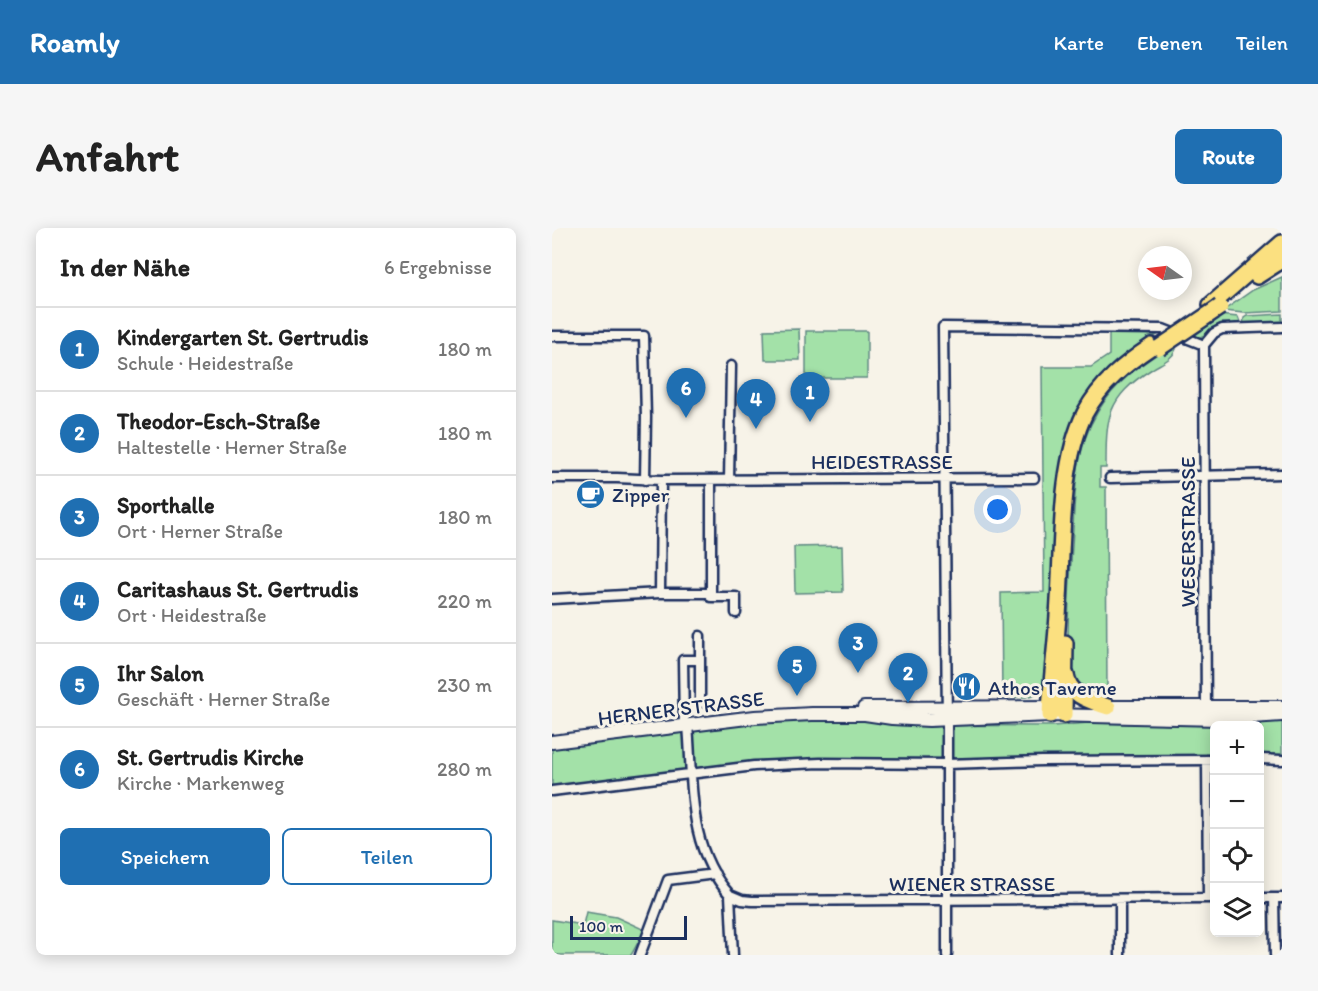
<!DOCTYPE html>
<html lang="de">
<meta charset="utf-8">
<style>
:root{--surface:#fff;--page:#f6f6f6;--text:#222;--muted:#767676;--line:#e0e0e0;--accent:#1f6fb2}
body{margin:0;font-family:Itim,sans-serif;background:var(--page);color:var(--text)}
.controls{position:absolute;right:18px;bottom:18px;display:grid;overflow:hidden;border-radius:9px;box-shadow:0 3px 15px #0003}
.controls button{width:54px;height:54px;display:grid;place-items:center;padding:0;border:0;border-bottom:2px solid var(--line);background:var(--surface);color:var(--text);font:30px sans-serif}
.compass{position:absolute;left:586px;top:18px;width:54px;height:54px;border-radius:50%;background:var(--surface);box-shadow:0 3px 15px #0003;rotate:284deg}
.scale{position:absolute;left:18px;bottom:15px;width:117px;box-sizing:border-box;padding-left:6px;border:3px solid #1b2f5e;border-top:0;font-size:16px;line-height:21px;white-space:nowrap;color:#1b2f5e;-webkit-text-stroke:4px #f7f3e8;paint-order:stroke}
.you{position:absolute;left:446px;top:282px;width:21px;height:21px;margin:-15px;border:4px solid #fff;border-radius:50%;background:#1a73e8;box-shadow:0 0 0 9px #1a73e833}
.badge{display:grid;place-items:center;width:39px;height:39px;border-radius:50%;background:var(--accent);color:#fff;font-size:20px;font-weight:700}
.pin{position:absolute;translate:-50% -50px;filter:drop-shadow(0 2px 3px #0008)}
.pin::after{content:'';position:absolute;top:32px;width:21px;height:18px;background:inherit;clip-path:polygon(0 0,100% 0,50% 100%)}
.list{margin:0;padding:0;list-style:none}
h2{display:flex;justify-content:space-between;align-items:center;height:78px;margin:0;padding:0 24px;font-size:26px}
h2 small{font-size:20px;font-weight:400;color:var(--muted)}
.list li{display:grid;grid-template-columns:39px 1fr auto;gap:18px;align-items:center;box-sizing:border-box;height:84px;padding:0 24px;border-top:2px solid var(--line)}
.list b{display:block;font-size:22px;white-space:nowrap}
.list p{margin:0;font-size:20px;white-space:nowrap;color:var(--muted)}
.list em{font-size:20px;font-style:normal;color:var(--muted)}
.actions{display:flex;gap:12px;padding:18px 24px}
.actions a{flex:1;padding:14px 0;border:2px solid var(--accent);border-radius:9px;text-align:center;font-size:21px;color:var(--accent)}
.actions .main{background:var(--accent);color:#fff}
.icon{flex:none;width:33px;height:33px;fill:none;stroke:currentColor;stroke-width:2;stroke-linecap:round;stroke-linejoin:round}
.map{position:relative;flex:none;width:730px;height:727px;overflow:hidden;border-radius:9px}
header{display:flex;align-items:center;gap:36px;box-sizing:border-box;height:84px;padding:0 30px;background:var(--accent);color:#fff}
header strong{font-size:28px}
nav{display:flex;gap:33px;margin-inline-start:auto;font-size:21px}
.intro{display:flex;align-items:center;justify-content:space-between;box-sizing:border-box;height:144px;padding:0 36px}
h1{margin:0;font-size:42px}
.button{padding:15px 27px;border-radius:9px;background:var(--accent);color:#fff;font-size:21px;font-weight:700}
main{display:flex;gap:36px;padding:0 36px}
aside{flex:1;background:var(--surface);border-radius:9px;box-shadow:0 3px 15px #0003}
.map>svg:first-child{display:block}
</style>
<header>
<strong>Roamly</strong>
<nav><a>Karte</a><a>Ebenen</a><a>Teilen</a></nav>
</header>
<div class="intro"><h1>Anfahrt</h1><a class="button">Route</a></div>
<main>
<aside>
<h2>In der Nähe<small>6 Ergebnisse</small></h2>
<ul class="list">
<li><span class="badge">1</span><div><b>Kindergarten St. Gertrudis</b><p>Schule · Heidestraße</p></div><em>180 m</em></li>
<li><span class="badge">2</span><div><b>Theodor-Esch-Straße</b><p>Haltestelle · Herner Straße</p></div><em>180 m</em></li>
<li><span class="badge">3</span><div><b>Sporthalle</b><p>Ort · Herner Straße</p></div><em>180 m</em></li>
<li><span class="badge">4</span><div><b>Caritashaus St. Gertrudis</b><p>Ort · Heidestraße</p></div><em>220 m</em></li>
<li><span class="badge">5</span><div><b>Ihr Salon</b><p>Geschäft · Herner Straße</p></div><em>230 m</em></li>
<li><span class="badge">6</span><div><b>St. Gertrudis Kirche</b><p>Kirche · Markenweg</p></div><em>280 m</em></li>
</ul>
<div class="actions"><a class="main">Speichern</a><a>Teilen</a></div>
</aside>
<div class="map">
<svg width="730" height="727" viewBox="0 0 730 727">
<rect width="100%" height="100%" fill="#f7f3e8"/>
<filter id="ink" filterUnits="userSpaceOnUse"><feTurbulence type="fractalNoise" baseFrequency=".0167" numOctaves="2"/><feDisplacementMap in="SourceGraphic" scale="12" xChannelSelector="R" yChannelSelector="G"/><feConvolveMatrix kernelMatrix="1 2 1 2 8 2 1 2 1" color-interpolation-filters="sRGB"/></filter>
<g filter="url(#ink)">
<path fill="#a3e1a8" stroke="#5f8883" stroke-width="1.5" d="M730 49V83L692 85 671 83 701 62Z
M730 86V96L694 98 691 96 692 90 695 88Z
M666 87 686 89 688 94 685 97 666 99 647 110 634 108Z
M247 101 248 132H213L212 102Z
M254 103H315V150H254Z
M557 104 605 107 589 117 532 178 494 465H487L474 469 450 470 449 365 492 364 490 139H539L557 127Z
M622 115 624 121C620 132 609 135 600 141 554 170 554 190 554 240H548V259H554L555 469 533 463 518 455C514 410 517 364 520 318 523 274 521 224 545 185 563 153 592 134 622 115Z
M290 318 291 364 243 365 242 319Z
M296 490 347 497 501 498 536 495 650 497 661 494 730 490V528H708V497H662V528L234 532 185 535 0 559V518L226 491Z
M34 684 64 689 93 702 79 727H0V692L31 697Z"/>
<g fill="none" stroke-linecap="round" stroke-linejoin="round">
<defs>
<path id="minor" d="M0 108H92L94 189 93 252
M652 117 654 484
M652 117 662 105 670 101 730 99
M0 250H65L109 252 482 250
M558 250 730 246
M159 252V365
M177 252 179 138
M108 365 109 252
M0 371 108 365H159V369H184V385
M148 432V475
M132 497 131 432H148V408
M136 497C141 556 135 620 178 667L181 727
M708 531 730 532
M655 532 656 670
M0 563 202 538 268 535 394 536 490 533 662 532
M178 667 190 672 200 673 662 670
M708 670H730
M722 670 723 727
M568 671V727
M88 727 116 652 163 646
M395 727V494L391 99 611 101 652 117"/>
<path id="secondary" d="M558 479H730
M312 480 507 479
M0 514 203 489 260 486H313L340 490 377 492 498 487 667 491 730 487"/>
<path id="motorway" d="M705 48 730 32
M659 77 730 15
M514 447C517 468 539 473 556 479
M498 487C499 454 504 420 506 387 511 326 506 239 533 185 549 155 573 136 600 118
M512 487 513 415"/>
</defs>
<use href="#minor" stroke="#1b2f5e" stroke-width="13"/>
<use href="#secondary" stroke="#1b2f5e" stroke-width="16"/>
<use href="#motorway" stroke="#1b2f5e" stroke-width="20"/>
<use href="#minor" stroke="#f7f3e8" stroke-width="8"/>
<use href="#secondary" stroke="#f7f3e8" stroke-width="12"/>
<use href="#motorway" stroke="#fbe080" stroke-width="15"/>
<defs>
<path id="motorway-bridge" d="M607 120 668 79"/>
</defs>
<use href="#motorway-bridge" stroke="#1b2f5e" stroke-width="20" stroke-linecap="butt"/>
<use href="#motorway-bridge" stroke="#fbe080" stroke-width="15"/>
</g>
</g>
<defs>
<symbol id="cafe-disc" viewBox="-11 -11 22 22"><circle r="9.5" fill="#1f6fb2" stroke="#f7f3e8"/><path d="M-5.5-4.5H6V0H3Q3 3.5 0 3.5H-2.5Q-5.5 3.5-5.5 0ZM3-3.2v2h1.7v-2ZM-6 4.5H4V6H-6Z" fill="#fff"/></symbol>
<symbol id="restaurant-disc" viewBox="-11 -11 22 22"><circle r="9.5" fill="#1f6fb2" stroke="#f7f3e8"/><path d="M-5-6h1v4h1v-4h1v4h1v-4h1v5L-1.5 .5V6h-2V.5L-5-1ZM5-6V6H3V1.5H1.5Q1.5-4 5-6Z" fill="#fff"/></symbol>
</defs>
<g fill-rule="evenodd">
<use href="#cafe-disc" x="22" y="250" width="33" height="33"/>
<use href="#restaurant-disc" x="398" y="442" width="33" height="33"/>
</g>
<g text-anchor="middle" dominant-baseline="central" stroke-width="6" stroke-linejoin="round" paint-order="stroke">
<g font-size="21" fill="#1b2f5e" stroke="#f7f3e8">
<text x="330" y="233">HEIDESTRASSE</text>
<text transform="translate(635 304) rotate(-90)">WESERSTRASSE</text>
<text transform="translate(129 480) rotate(-7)">HERNER STRASSE</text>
<text x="420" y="655">WIENER STRASSE</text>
</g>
<g font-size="21" fill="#1b2f5e" stroke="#f7f3e8" text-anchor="start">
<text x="60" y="266">Zipper</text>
<text x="436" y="459">Athos Taverne</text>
</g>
</g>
</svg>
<div class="controls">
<button>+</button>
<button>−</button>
<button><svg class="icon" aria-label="locate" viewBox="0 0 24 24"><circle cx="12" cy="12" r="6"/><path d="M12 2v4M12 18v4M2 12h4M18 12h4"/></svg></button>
<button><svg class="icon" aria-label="layers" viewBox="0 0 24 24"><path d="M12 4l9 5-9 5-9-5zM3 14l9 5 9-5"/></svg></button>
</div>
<svg class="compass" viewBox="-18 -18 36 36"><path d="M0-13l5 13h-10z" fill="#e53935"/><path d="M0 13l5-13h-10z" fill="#767676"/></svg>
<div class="scale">100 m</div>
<div class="you"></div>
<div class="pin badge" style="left:258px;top:194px">1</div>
<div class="pin badge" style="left:356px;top:475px">2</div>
<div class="pin badge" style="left:306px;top:445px">3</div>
<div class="pin badge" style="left:204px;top:201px">4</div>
<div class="pin badge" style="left:245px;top:468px">5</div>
<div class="pin badge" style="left:134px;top:190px">6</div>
</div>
</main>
